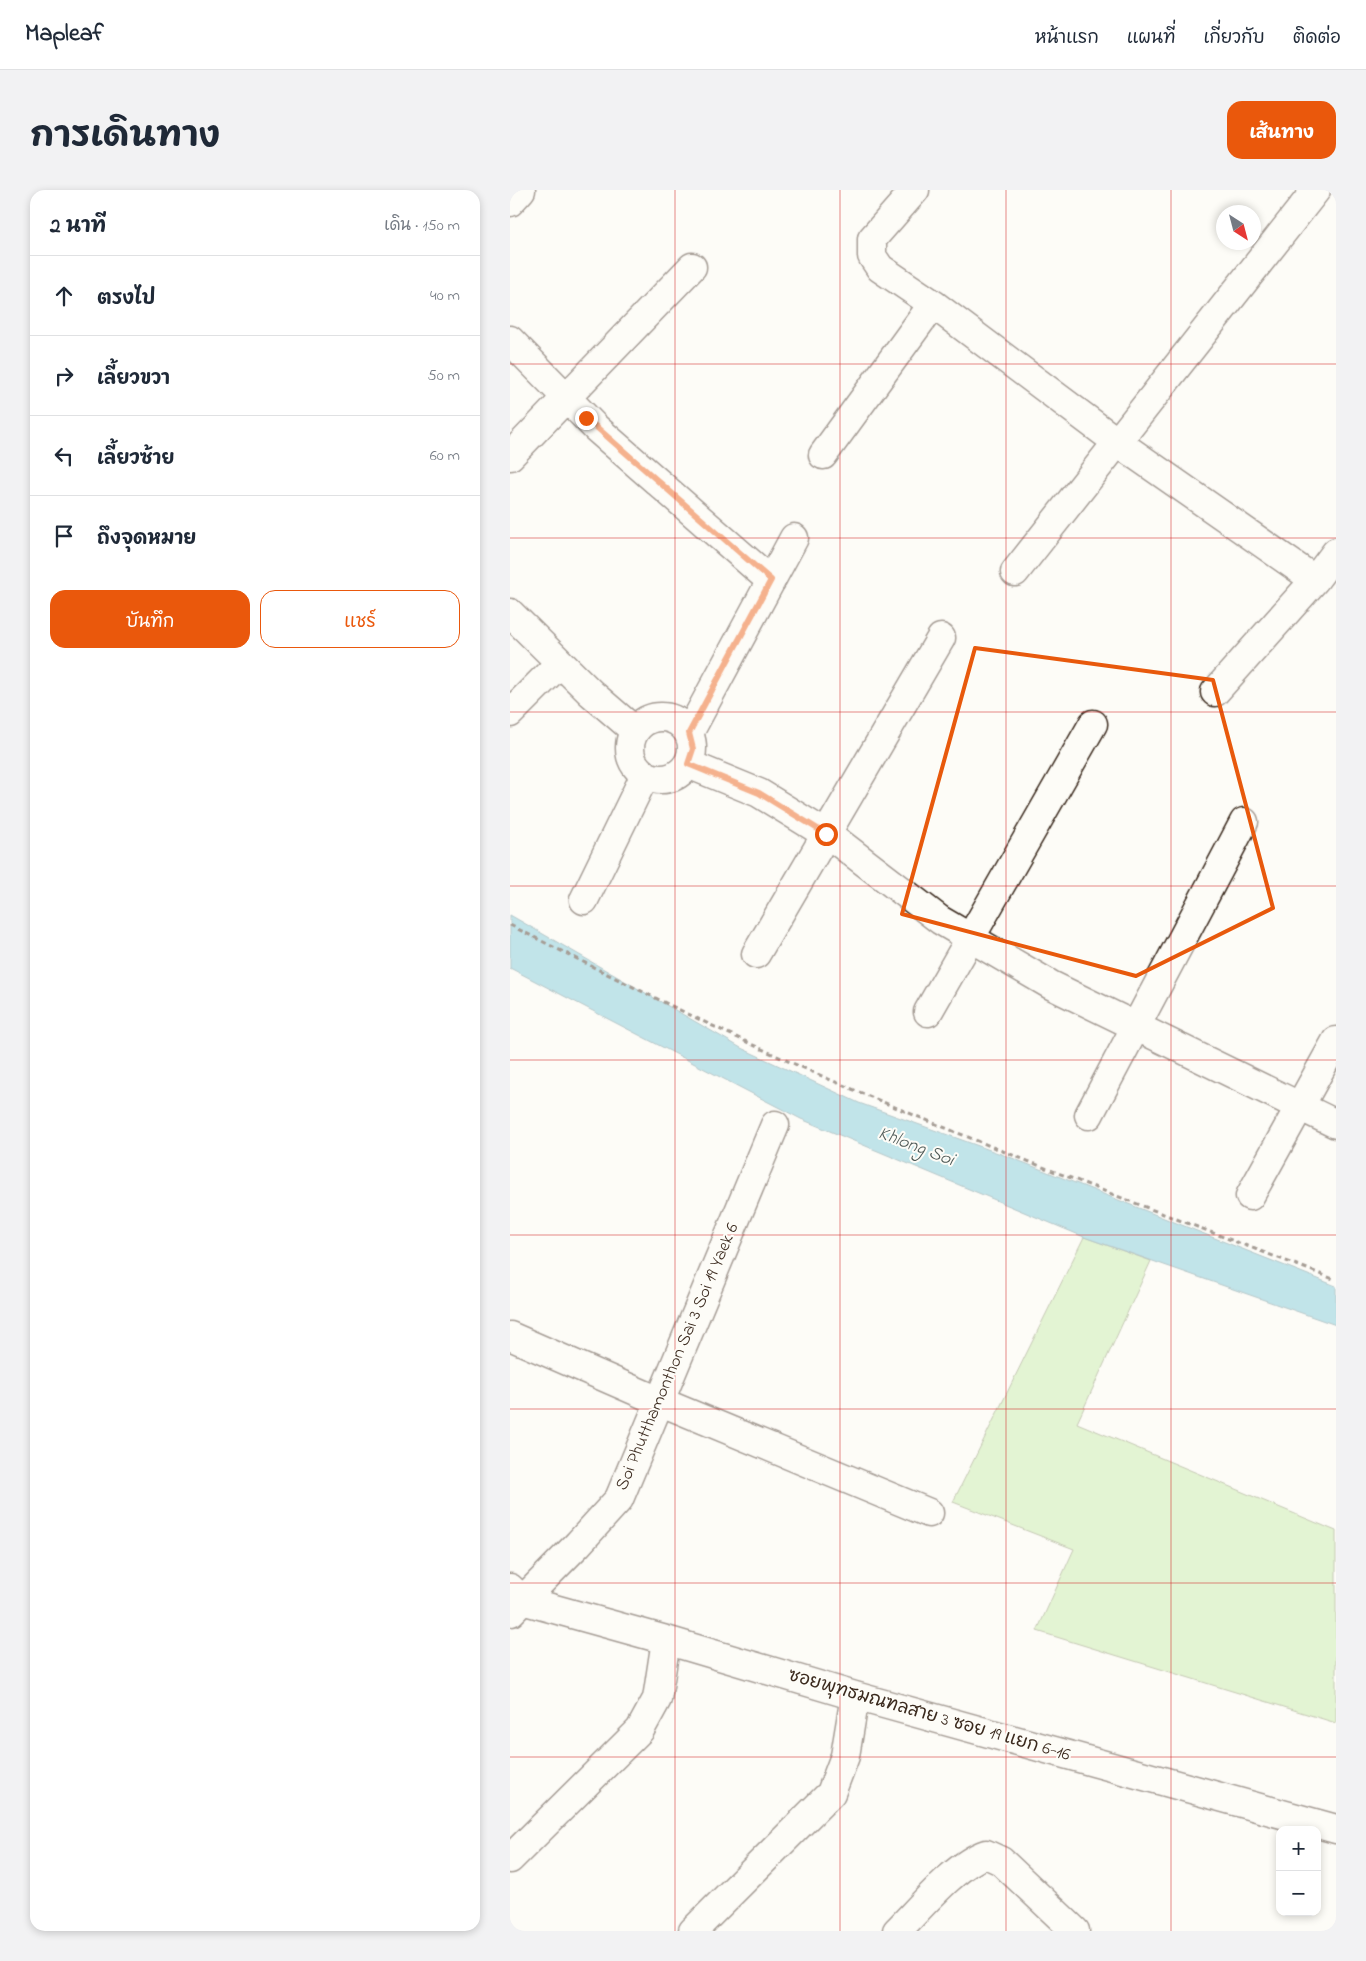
<!DOCTYPE html>
<html lang="th">
<meta charset="utf-8">
<style>
:root{--surface:#fff;--page:#f2f2f3;--text:#1f2937;--muted:#747a83;--line:#e0e1e3;--accent:#ea580c}
body{margin:0;font-family:"Indie Flower","Playpen Sans Thai",sans-serif;background:var(--page);color:var(--text)}
.controls{position:absolute;right:15px;bottom:15px;display:grid;overflow:hidden;border-radius:10px;box-shadow:0 2px 8px #0003}
.controls button{width:45px;height:45px;display:grid;place-items:center;padding:0;border:0;border-bottom:1px solid var(--line);background:var(--surface);color:var(--text);font:25px sans-serif}
.compass{position:absolute;left:706px;top:15px;width:45px;height:45px;border-radius:50%;background:var(--surface);box-shadow:0 2px 8px #0003;rotate:144deg}
.stop{position:absolute;width:15px;height:15px;margin:-11px;border:4px solid #ea580c;border-radius:50%;background:#fff}
.stop.end{background:#ea580c;border-color:#fff;box-shadow:0 1px 5px #0008}
.list{margin:0;padding:0;list-style:none}
h2{display:flex;justify-content:space-between;align-items:center;height:65px;margin:0;padding:0 20px;font-size:21px}
h2 small{font-size:16px;font-weight:400;color:var(--muted)}
.list li{display:grid;grid-template-columns:32px 1fr auto;gap:15px;align-items:center;box-sizing:border-box;height:80px;padding:0 20px;border-top:1px solid var(--line)}
.list b{display:block;font-size:19px;white-space:nowrap}
.list em{font-size:16px;font-style:normal;color:var(--muted)}
.actions{display:flex;gap:10px;padding:15px 20px}
.actions a{flex:1;padding:11px 0;border:1px solid var(--accent);border-radius:15px;text-align:center;font-size:18px;color:var(--accent)}
.actions .main{background:var(--accent);color:#fff}
.icon{flex:none;width:28px;height:28px;fill:none;stroke:currentColor;stroke-width:2;stroke-linecap:round;stroke-linejoin:round}
.map{position:relative;flex:none;width:826px;height:1741px;overflow:hidden;border-radius:15px}
header{display:flex;align-items:center;gap:30px;box-sizing:border-box;height:70px;padding:0 25px;background:var(--surface);border-bottom:1px solid var(--line)}
header strong{font-size:24px}
nav{display:flex;gap:28px;margin-inline-start:auto;font-size:18px}
.intro{display:flex;align-items:center;justify-content:space-between;box-sizing:border-box;height:120px;padding:0 30px}
h1{margin:0;font-size:35px}
.button{padding:12px 22px;border-radius:15px;background:var(--accent);color:#fff;font-size:18px;font-weight:700}
main{display:flex;gap:30px;padding:0 30px}
aside{flex:1;background:var(--surface);border-radius:15px;box-shadow:0 2px 8px #0003}
.map>svg:first-child{display:block}
</style>
<header>
<strong>Mapleaf</strong>
<nav><a>หน้าแรก</a><a>แผนที่</a><a>เกี่ยวกับ</a><a>ติดต่อ</a></nav>
</header>
<div class="intro"><h1>การเดินทาง</h1><a class="button">เส้นทาง</a></div>
<main>
<aside>
<h2>2 นาที<small>เดิน · 150 m</small></h2>
<ul class="list">
<li><svg class="icon" aria-label="ahead" viewBox="0 0 24 24"><path d="M12 20V5M6 11l6-6 6 6"/></svg><div><b>ตรงไป</b></div><em>40 m</em></li>
<li><svg class="icon" aria-label="right" viewBox="0 0 24 24"><path d="M7 20v-9h11M14 6l5 5-5 5"/></svg><div><b>เลี้ยวขวา</b></div><em>50 m</em></li>
<li><svg class="icon" aria-label="left" viewBox="0 0 24 24"><path d="M17 20v-9H6M10 6l-5 5 5 5"/></svg><div><b>เลี้ยวซ้าย</b></div><em>60 m</em></li>
<li><svg class="icon" aria-label="arrive" viewBox="0 0 24 24"><path d="M6 21V4h12l-3 4 3 4H6"/></svg><div><b>ถึงจุดหมาย</b></div></li>
</ul>
<div class="actions"><a class="main">บันทึก</a><a>แชร์</a></div>
</aside>
<div class="map">
<svg width="826" height="1741" viewBox="0 0 826 1741">
<rect width="100%" height="100%" fill="#fdfcf7"/>
<filter id="ink" filterUnits="userSpaceOnUse"><feTurbulence type="fractalNoise" baseFrequency=".02" numOctaves="2"/><feDisplacementMap in="SourceGraphic" scale="10" xChannelSelector="R" yChannelSelector="G"/><feConvolveMatrix kernelMatrix="1 2 1 2 8 2 1 2 1" color-interpolation-filters="sRGB"/></filter>
<g filter="url(#ink)">
<path fill="#c4eba6" stroke="#808a62" d="M574 1047 641 1071 567 1233 826 1341V1533L527 1441 564 1359 443 1312Z"/>
<path fill="#79c7d8" stroke="#60888e" d="M0 725 231 858 349 913 502 968 826 1096V1135L574 1047 291 929 0 778Z"/>
<g fill="none" stroke-linecap="round" stroke-linejoin="round">
<defs>
<path id="street" d="M405 0 362 49V66L370 78 423 114 607 252 805 390
M0 12 11 0
M0 150 86 238 261 391
M313 265 423 114
M0 266 182 77
M505 382 806 0
M0 423 81 503 125 541
M705 502 805 390 826 362
M0 523 50 473
M120 558a31 31 0 1 1 62 0a31 31 0 1 1-62 0Z
M179 543 284 348
M178 574 249 603 327 651 430 730 541 795 826 934
M74 710 135 585
M246 764 431 448
M418 822 583 534
M579 925 734 632
M740 1006 826 851
M0 1146 149 1211 419 1323
M0 1398 12 1410 156 1450 345 1506 826 1639
M1 1422 68 1354 109 1309 265 935
M0 1669 130 1540 147 1509 156 1450
M183 1741 321 1603 335 1566 345 1506
M387 1741C410 1718 446 1674 476 1664L491 1671 565 1741"/>
</defs>
<use href="#street" stroke="#3b2a1e" stroke-width="31"/>
<path stroke="#3b2a1e" stroke-width="3" stroke-dasharray="5 4" stroke-linecap="butt" d="M0 735C113 792 226 850 342 899 502 967 664 1028 826 1090"/>
<use href="#street" stroke="#fdfcf7" stroke-width="28"/>
</g>
</g>
<g fill="none" stroke-linecap="round" stroke-linejoin="round" filter="url(#ink)">
<path stroke="#ea580c" stroke-width="6" d="M76 228 261 390 179 543 183 559 178 574 249 603 316 644"/>
</g>
<path d="M0 0H826V1741H0ZM465 458 703 490 763 718 626 786 392 724Z" fill="#fdfcf7" fill-opacity=".55" fill-rule="evenodd"/>
<path fill="none" stroke="#e8590c" stroke-width="4" stroke-linejoin="round" d="M465 458 703 490 763 718 626 786 392 724Z"/>
<path fill="none" stroke="#d62828" stroke-width="1" stroke-opacity="0.55" d="M165 0V1741M330 0V1741M496 0V1741M661 0V1741M0 174H826M0 348H826M0 522H826M0 696H826M0 870H826M0 1045H826M0 1219H826M0 1393H826M0 1567H826"/>
<g text-anchor="middle" dominant-baseline="central" stroke-width="4" stroke-linejoin="round" paint-order="stroke">
<g font-size="18" fill="#3b2a1e" stroke="#fdfcf7">
<text transform="translate(168 1167) rotate(-67)">Soi Phutthamonthon Sai 3 Soi 19 Yaek 6</text>
<text transform="translate(419 1526) rotate(16)">ซอยพุทธมณฑลสาย 3 ซอย 19 แยก 6-16</text>
</g>
<g font-size="19" font-style="italic" fill="#4e5956" stroke="#fdfcf7">
<text transform="translate(406 957) rotate(21)">Khlong Soi</text>
</g>
</g>
</svg>
<div class="controls">
<button>+</button>
<button>−</button>
</div>
<svg class="compass" viewBox="-18 -18 36 36"><path d="M0-13l5 13h-10z" fill="#e53935"/><path d="M0 13l5-13h-10z" fill="#747a83"/></svg>
<div class="stop" style="left:316px;top:644px"></div>
<div class="stop end" style="left:76px;top:228px"></div>
</div>
</main>
